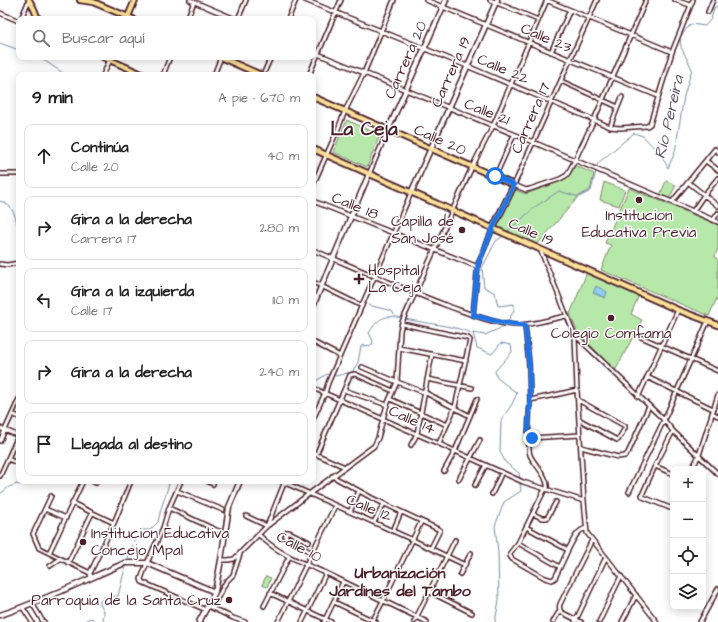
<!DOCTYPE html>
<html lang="es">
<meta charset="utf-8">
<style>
:root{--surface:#fff;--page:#f6f6f6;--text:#222;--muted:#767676;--line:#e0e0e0}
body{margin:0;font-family:"Architects Daughter",sans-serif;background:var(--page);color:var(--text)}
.controls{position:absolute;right:12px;bottom:12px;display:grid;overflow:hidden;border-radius:8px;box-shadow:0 2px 10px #0003}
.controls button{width:36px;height:36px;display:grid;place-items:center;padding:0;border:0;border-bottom:1px solid var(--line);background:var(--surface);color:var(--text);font:20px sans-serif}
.stop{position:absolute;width:12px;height:12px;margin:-9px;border:3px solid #1a73e8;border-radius:50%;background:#fff}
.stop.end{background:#1a73e8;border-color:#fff;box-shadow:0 1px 4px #0008}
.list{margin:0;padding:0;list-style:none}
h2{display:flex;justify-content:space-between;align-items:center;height:52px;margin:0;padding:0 16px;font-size:17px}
h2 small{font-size:13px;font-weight:400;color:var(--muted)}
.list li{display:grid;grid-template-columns:26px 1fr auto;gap:12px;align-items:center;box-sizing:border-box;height:64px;margin:0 8px 8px;padding:0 8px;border:1px solid var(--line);border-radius:8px}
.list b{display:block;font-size:15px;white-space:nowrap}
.list p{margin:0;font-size:13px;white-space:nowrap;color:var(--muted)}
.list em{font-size:13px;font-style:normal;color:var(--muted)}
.icon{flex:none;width:22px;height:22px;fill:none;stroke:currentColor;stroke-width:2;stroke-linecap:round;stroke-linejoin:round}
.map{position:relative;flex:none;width:718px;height:622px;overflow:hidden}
.search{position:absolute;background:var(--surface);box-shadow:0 2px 10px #0003;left:16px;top:16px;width:300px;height:44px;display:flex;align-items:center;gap:10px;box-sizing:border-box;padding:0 14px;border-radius:8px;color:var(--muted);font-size:15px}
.panel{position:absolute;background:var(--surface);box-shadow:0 2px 10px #0003;left:16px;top:72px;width:300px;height:412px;border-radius:8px}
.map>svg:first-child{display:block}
</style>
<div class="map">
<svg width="718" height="622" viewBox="0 0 718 622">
<defs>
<pattern id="water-waves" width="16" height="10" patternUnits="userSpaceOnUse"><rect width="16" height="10" fill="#91d1f3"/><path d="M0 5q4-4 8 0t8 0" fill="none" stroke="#7fb3d0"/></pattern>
</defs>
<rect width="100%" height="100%" fill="#fff"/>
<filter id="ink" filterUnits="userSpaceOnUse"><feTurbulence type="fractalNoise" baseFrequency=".025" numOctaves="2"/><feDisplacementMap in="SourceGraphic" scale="8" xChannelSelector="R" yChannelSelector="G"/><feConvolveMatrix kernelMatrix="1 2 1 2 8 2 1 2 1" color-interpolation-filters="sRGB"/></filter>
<g filter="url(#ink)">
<path fill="#b6e9a9" stroke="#80846a" d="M347 120 380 135 367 167 333 152Z
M574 165 594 174 590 190 579 196 537 245 495 227 513 189 526 194 559 182 568 176Z
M666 181 676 185 669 199 660 195Z
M604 182 625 190 619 206 600 200Z
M629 188 718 225V249L715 256 718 261V296L709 316 601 270 611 245 605 243Z
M587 272 639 295 631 314 642 320 615 371 577 331 570 314Z
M266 576 271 578 267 587 262 585Z"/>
<path fill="url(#water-waves)" stroke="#758aa3" d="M596 286 607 292 605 298 593 293Z"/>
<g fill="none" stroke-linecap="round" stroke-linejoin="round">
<path stroke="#758aa3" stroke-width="1" d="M0 43 19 50
M39 57 66 75
M0 201C14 204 16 219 19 231
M507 232 535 207 559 191 579 197 591 191 598 163 634 133 643 136 662 156 668 168 675 152 684 96 692 69 681 47 680 37 691 24 705 26 711 19 714 8 718 6
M503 236 496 241 482 268 484 287 495 293 498 306 514 304V310L507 323
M368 305 392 311 394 315
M405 319C428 324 451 325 472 333
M505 326 485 335 473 333 477 348 492 354 501 343 511 345 512 352 495 371 497 378 517 393 512 404 501 421 500 452 506 463 519 473 520 480
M333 375 336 376 352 372 358 362 361 346 372 345 373 341 369 333C378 318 385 314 402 318
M313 381H316L327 374 330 375
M0 494 9 487 17 484 28 485 36 482 49 481
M127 561 134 541 141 530H150L158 522 161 509 169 484V481
M83 622 90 618 93 619V622
M103 622 104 612 100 604V601L104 597 118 596 126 564
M495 622 499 600 498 552 495 526 504 502 521 491 520 483"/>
<defs>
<path id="minor" d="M190 0 235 19
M305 0 467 66 594 120 610 127 620 128 647 126 650 124 672 52 693 0
M426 0 658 96
M490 0 538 20
M546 0 672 52
M597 0 514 185 526 190 530 189 560 179 567 175 575 160 594 120 646 0
M675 0 690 5
M708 12 713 0
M0 13 19 21
M21 19 29 0
M187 19 194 2
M238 19 246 0
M288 19 296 0
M313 52 533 142 718 222
M551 52 570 10
M103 75 110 60
M163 75 170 57
M214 75 221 57
M263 75 271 57
M309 75 341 0
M561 81 618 107
M610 127 622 97
M706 161 718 170
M0 174H19
M369 174 388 130
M495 177 514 135
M688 182 718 206
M313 185 338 129 345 111 364 73 394 0
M313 201 478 267
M672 202 715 149 718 152
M693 211 704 195 718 178
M713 220 718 213
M540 249 575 336 577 390 584 501 587 533 657 622
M313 250C358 269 403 289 448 306 468 313 492 323 513 325 531 326 549 319 567 316
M0 264 7 265 19 263
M313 282 362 306
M473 315 478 264 493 228
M402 324 468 338 470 340 455 407 439 443
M525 325 529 364 530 400 528 437 531 438 580 435
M576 336 664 420 673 431 718 474
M641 337 718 371
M313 342 340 356
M399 348 466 361
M362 367 397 382 426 393 470 416
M647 377 713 409
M427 379 472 388
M313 388 455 451 523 482 584 501
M344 390 387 405
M638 397 678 310
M390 399 447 425
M530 400 555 395 577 390
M578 400 623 425 625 426V428L618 440H617L580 420
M712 413 718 416
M12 414 19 417
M313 419 325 393 328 383 411 193
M0 428 19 436
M530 438C529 443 528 449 530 455 535 466 549 477 547 489
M0 441 19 399
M411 445 417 434 418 428 432 354
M581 447 618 457 625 456 628 453 649 406
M313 453 345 467
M316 455 344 390 350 375 355 374 393 391
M8 459 19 464
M655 466 673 474
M692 469 699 455 718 395
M444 471 455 451 477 399
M0 476 18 436
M332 476 372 498 440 530 431 548
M459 479 480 440
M92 481 96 483 97 481
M181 481 169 508 163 528 147 563 141 579 142 582 206 610
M207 481 213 484
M281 481 413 540 465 565
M475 485 486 465
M545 489 518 543 510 553V556L512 559 545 578 552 580 555 578 568 550
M177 491 223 510
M629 492 664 420 708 321
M492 494 502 472
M51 496 33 534 39 548 90 573
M72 503 114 523
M673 507 670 508 643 497 642 495 655 466 673 431
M169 508 216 530 226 533
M45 509 66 518
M350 512 359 491
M533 514 542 518H547L556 502
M246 516 267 526
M374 522 384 504
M267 526 309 494 374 446 378 438 383 419 387 405 397 382 400 331 402 322 472 167 493 126 547 0
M526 527 568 550C573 541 576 531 586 528
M393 531 401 512
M259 535C278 554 303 563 328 574 361 590 394 606 427 622
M309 542 289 532H287L285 537 312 553
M518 543 560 567
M49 553 83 481
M221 560H228L234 559 267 526 285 481
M68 563 92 513
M50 566 60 559
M460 574 471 553
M91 578 90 573 114 523 131 481
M430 592 472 613
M270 593 331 622
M334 602 376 622
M32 603 42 620 44 622
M208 606 233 618 245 622
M264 606 289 557
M23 608 32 622
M212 608 226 582 233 575 240 554
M278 622 335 506
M302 622 326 573
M324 622 343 582
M372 622 383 601 421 522
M414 622 455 540
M553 622 560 610
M575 622 606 557
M581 622 561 612C559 609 559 607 560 604L592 540
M599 622 621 576
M622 622 636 595
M700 622 718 589"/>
<path id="secondary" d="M388 130 446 0
M411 193 497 0
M313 306 369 174
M0 615C43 601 83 581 125 563H147L215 592
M199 622 215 592 221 560 229 507 240 481"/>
<path id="primary" d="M29 0 34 9 38 19
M80 0 93 2 133 19
M127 19 135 0
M103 57 144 75
M220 57 261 75
M313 97 514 185 493 228
M313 149 678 310 718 325"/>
</defs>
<use href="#minor" stroke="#4a1f2b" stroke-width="6"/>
<use href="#secondary" stroke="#4a1f2b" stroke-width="7"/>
<use href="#primary" stroke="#4a1f2b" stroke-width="8"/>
<use href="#minor" stroke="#fff" stroke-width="3"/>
<use href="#secondary" stroke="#fff" stroke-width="4"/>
<use href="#primary" stroke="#fadf96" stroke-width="4.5"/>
</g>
</g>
<g fill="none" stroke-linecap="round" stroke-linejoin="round" filter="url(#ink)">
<path stroke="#1a73e8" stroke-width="5" d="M495 176 514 185 493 228 478 264 473 315C491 320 507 325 525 325L529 364 530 400 528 436V437L532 438"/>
</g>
<g fill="#4a1f2b" stroke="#fff" stroke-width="1.5">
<circle cx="639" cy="200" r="4"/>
<circle cx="462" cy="230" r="4"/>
<path d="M357 273h4v4h4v4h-4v4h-4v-4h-4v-4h4z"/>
<circle cx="611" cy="318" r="4"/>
<circle cx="83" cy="542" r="4"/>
<circle cx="229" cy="600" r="4"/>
</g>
<g text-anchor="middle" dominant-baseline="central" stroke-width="3" stroke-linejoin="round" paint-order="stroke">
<g font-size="15" fill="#4a1f2b" stroke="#fff">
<text transform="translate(546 38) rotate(23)">Calle 23</text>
<text transform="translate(406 60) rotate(-66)">Carrera 20</text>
<text transform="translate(503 69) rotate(23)">Calle 22</text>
<text transform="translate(451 72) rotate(-66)">Carrera 19</text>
<text transform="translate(487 112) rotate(22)">Calle 21</text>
<text transform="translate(531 118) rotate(-66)">Carrera 17</text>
<text transform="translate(440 140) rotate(24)">Calle 20</text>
<text transform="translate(355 206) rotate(22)">Calle 18</text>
<text transform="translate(531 232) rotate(24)">Calle 19</text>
<text transform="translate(412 420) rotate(24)">Calle 14</text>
<text transform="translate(369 508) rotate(23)">Calle 12</text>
<text transform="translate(299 547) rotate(28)">Calle 10</text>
</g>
<g font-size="15" fill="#4a1f2b" stroke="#fff">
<text x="639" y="215">Institucion<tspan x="639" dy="17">Educativa Previa</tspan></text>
<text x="454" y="221" text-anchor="end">Capilla de<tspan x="454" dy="17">San José</tspan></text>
<text x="368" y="270" text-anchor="start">Hospital<tspan x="368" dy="17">La Ceja</tspan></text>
<text x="611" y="333">Colegio Comfama</text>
<text x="91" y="533" text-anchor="start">Institucion Educativa<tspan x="91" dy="17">Concejo Mpal</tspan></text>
<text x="221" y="600" text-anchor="end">Parroquia de la Santa Cruz</text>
</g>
<g font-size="16" font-style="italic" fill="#5f5467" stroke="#fff">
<text transform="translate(669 117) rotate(-77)">Río Pereira</text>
</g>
<g font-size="16" font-weight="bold" fill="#4a1f2b" stroke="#fff">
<text x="400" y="573">Urbanización<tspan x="400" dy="18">Jardines del Tambo</tspan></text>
</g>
<g font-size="19" font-weight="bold" fill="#4a1f2b" stroke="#fff">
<text x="364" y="129">La Ceja</text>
</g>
</g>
</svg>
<div class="controls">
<button>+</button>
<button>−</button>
<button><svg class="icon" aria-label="locate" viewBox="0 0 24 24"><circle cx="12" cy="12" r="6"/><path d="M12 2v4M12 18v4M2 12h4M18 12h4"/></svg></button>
<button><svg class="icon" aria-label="layers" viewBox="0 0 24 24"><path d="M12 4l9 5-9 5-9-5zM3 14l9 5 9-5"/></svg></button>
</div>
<div class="stop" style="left:495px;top:176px"></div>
<div class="stop end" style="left:532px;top:438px"></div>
<div class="search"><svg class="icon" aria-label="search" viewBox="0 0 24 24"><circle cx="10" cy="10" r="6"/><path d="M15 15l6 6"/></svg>Buscar aquí</div>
<section class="panel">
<h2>9 min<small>A pie · 670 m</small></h2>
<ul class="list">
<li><svg class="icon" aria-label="ahead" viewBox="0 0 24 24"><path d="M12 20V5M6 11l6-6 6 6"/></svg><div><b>Continúa</b><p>Calle 20</p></div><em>40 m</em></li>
<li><svg class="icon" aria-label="right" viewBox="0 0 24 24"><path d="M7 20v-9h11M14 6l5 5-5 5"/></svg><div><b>Gira a la derecha</b><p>Carrera 17</p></div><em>280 m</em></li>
<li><svg class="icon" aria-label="left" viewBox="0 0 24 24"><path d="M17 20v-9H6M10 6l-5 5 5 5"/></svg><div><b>Gira a la izquierda</b><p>Calle 17</p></div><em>110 m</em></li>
<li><svg class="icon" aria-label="right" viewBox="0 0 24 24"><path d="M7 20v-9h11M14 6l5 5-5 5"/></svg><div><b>Gira a la derecha</b></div><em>240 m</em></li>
<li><svg class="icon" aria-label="arrive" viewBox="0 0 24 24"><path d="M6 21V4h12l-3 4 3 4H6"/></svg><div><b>Llegada al destino</b></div></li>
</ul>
</section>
</div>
